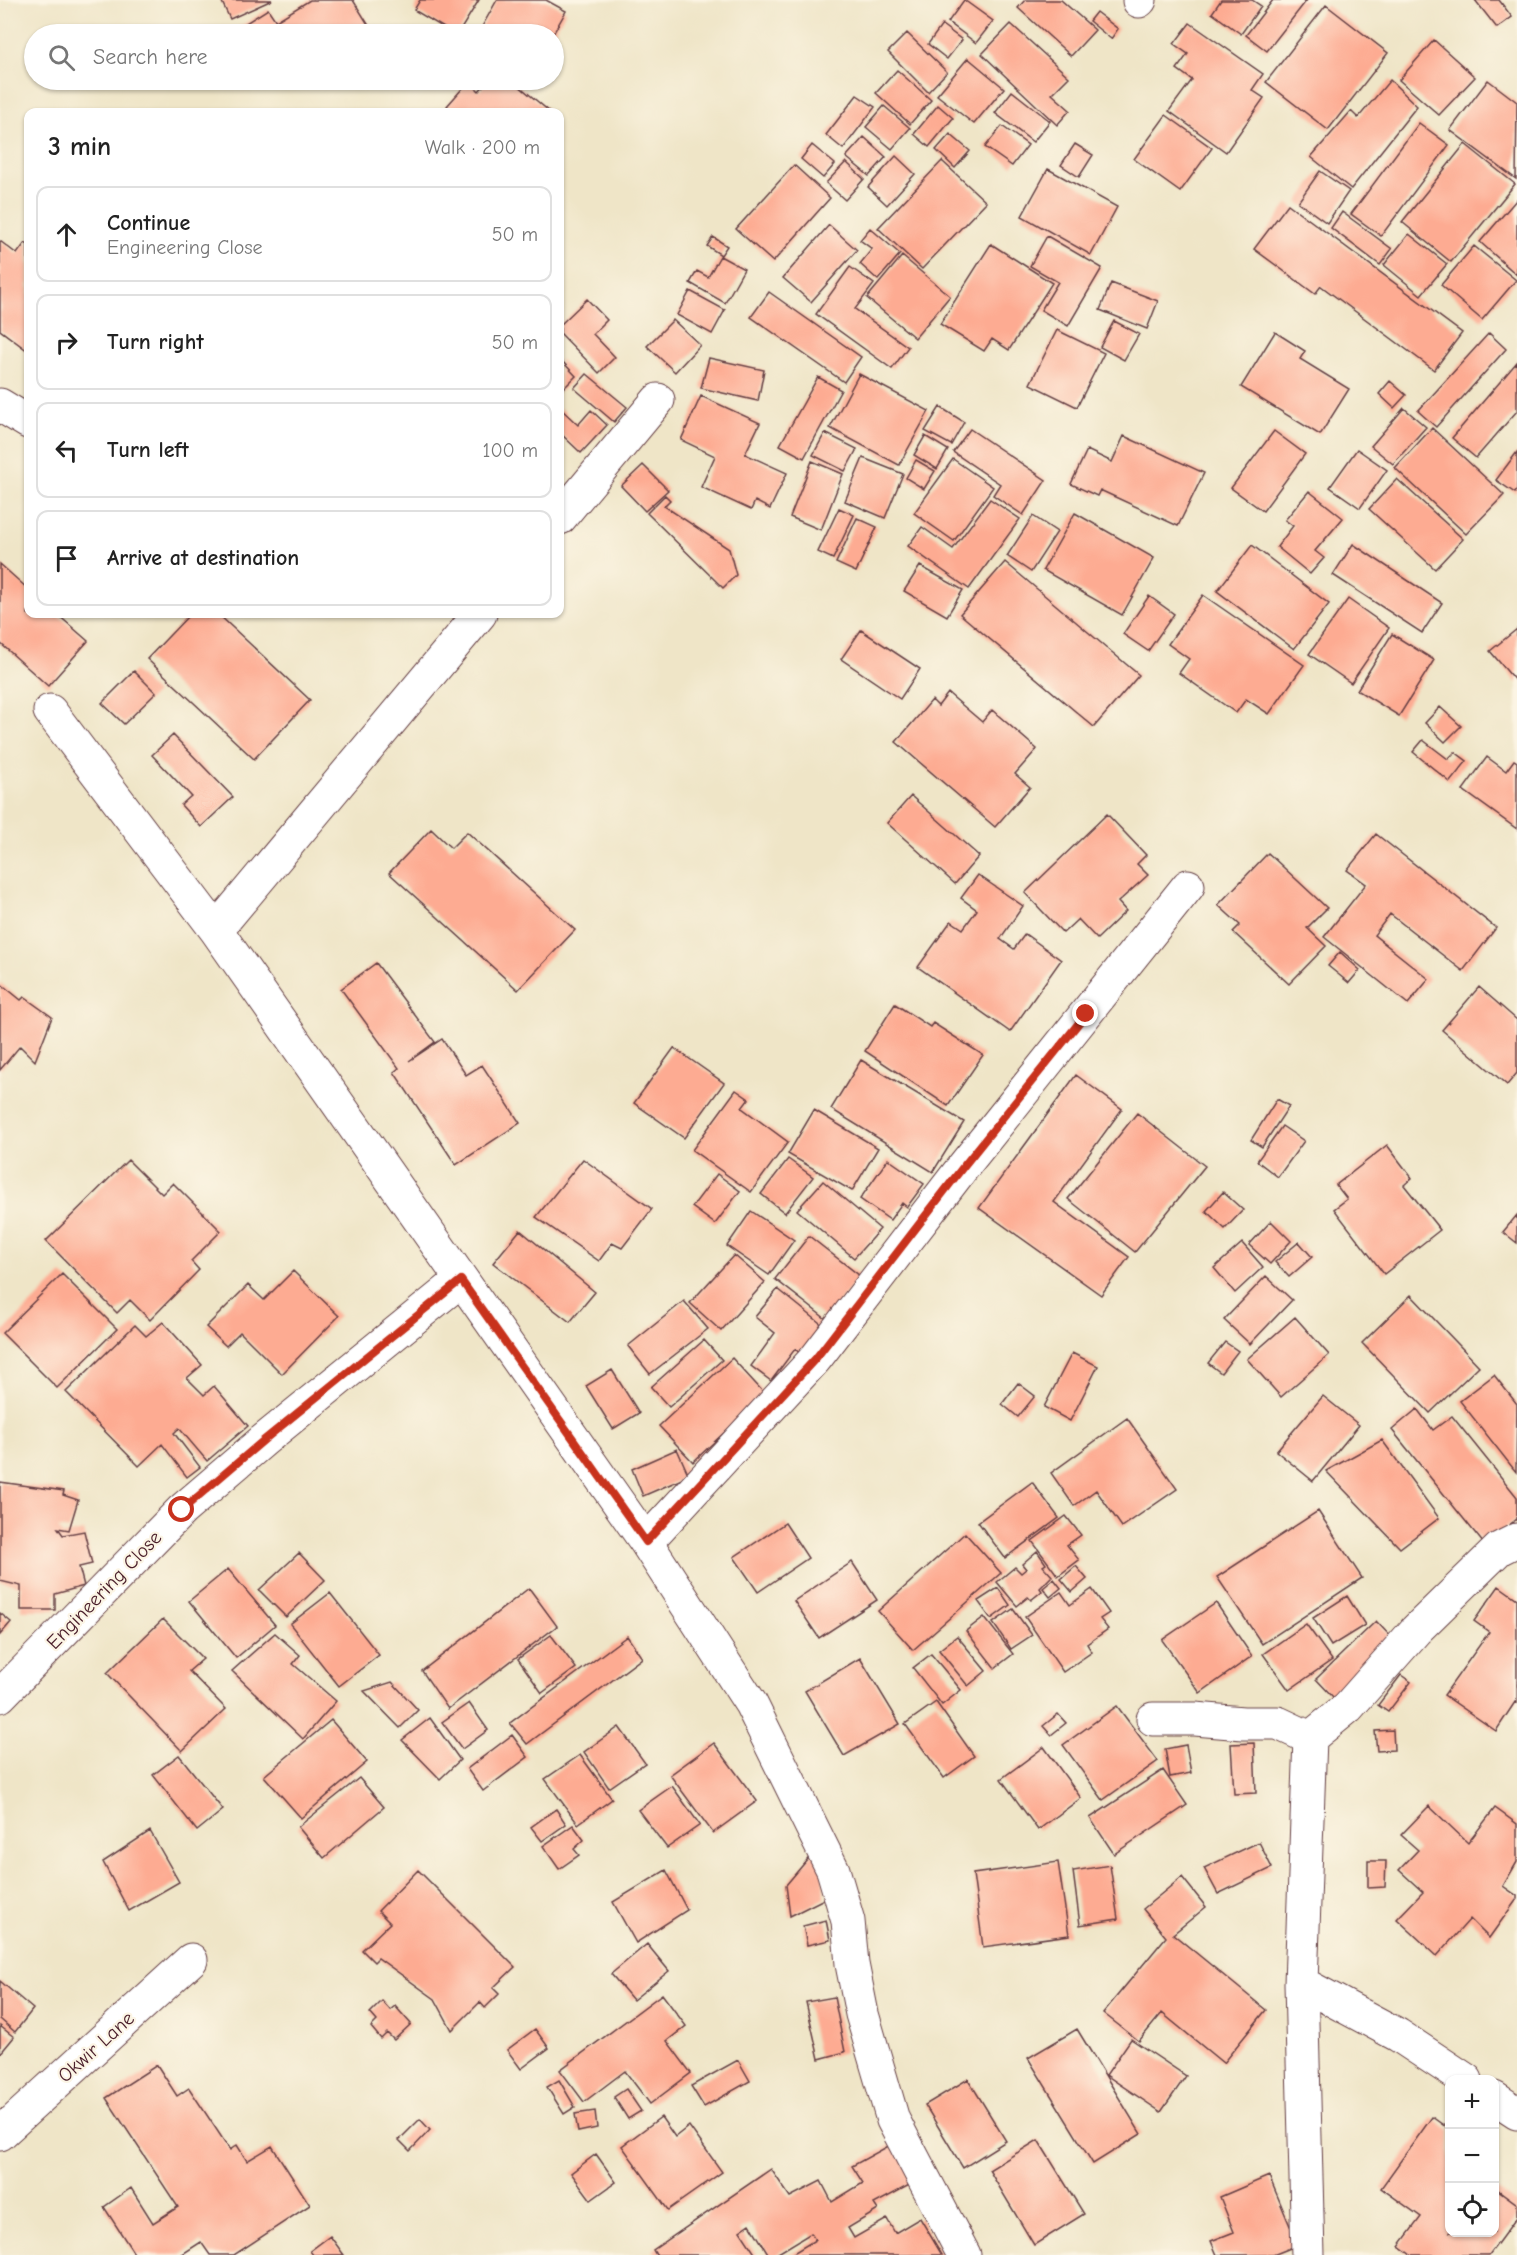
<!DOCTYPE html>
<meta charset="utf-8">
<style>
:root{--surface:#fff;--page:#f6f6f6;--text:#222;--muted:#767676;--line:#e0e0e0}
body{margin:0;font-family:"Comic Neue",sans-serif;background:var(--page);color:var(--text)}
.controls{position:absolute;right:18px;bottom:18px;display:grid;overflow:hidden;border-radius:12px;box-shadow:0 2px 4px #0004}
.controls button{width:54px;height:54px;display:grid;place-items:center;padding:0;border:0;border-bottom:2px solid var(--line);background:var(--surface);color:var(--text);font:30px sans-serif}
.stop{position:absolute;width:18px;height:18px;margin:-14px;border:4px solid #c8321e;border-radius:50%;background:#fff}
.stop.end{background:#c8321e;border-color:#fff;box-shadow:0 2px 6px #0008}
.list{margin:0;padding:0;list-style:none}
h2{display:flex;justify-content:space-between;align-items:center;height:78px;margin:0;padding:0 24px;font-size:26px}
h2 small{font-size:20px;font-weight:400;color:var(--muted)}
.list li{display:grid;grid-template-columns:39px 1fr auto;gap:18px;align-items:center;box-sizing:border-box;height:96px;margin:0 12px 12px;padding:0 12px;border:2px solid var(--line);border-radius:12px}
.list b{display:block;font-size:22px;white-space:nowrap}
.list p{margin:0;font-size:20px;white-space:nowrap;color:var(--muted)}
.list em{font-size:20px;font-style:normal;color:var(--muted)}
.icon{flex:none;width:33px;height:33px;fill:none;stroke:currentColor;stroke-width:2;stroke-linecap:round;stroke-linejoin:round}
.map{position:relative;flex:none;width:1517px;height:2255px;overflow:hidden}
.search{position:absolute;background:var(--surface);box-shadow:0 2px 4px #0004;left:24px;top:24px;width:540px;height:66px;display:flex;align-items:center;gap:15px;box-sizing:border-box;padding:0 21px;border-radius:33px;color:var(--muted);font-size:22px}
.panel{position:absolute;background:var(--surface);box-shadow:0 2px 4px #0004;left:24px;top:108px;width:540px;height:510px;border-radius:12px}
.map>svg:first-child{display:block}
</style>
<div class="map">
<svg width="1517" height="2255" viewBox="0 0 1517 2255">
<rect width="100%" height="100%" fill="#fcf5e5"/>
<filter id="ink" filterUnits="userSpaceOnUse"><feTurbulence type="fractalNoise" baseFrequency=".0167" numOctaves="2"/><feDisplacementMap in="SourceGraphic" scale="12" xChannelSelector="R" yChannelSelector="G"/><feConvolveMatrix kernelMatrix="1 2 1 2 8 2 1 2 1" color-interpolation-filters="sRGB"/></filter>
<filter id="wash" filterUnits="userSpaceOnUse"><feTurbulence type="fractalNoise" baseFrequency=".008" numOctaves="4" result="noise"/><feDisplacementMap in="SourceGraphic" scale="24" xChannelSelector="R" yChannelSelector="G"/><feGaussianBlur stdDeviation="1.35" result="paint"/><feColorMatrix in="noise" values="0 0 0 0 0 0 0 0 0 0 0 0 0 0 0 0 0 1.4 0 .05"/><feComposite in="paint" operator="in"/></filter>
<g filter="url(#wash)">
<rect width="100%" height="100%" fill="#efe5c7"/>
<g id="blocks">
<path fill="#fdab92" d="M221 0H272L230 19Z
M310 0H353L371 29 362 34H242L238 28 268 9 276 21Z
M420 0H479L458 34H454L414 10Z
M497 0H546L566 11 553 34H484L479 32Z
M964 0 993 21 976 43 948 22Z
M1025 0H1061L1095 30 1071 56 1018 8Z
M1221 0H1252L1261 6 1241 34 1212 13Z
M1273 0H1307L1267 51 1246 35Z
M1475 0H1499L1512 17 1497 28Z
M1326 5 1388 53 1328 130 1266 82Z
M1096 12 1118 29 1111 39 1089 21Z
M1190 23 1263 74 1252 90 1264 98 1226 152 1169 111 1192 80 1177 69 1188 54 1174 44Z
M1011 24 1069 77 1052 94 1070 110 1057 125 982 54Z
M942 25 962 40 947 59 928 44Z
M907 33 947 72 928 92 888 52Z
M1434 40 1475 77 1439 115 1399 80Z
M968 58 1004 88 974 124 937 95Z
M897 70 931 100 910 124 876 93Z
M489 80H512L550 112H454L447 106 469 81 479 91Z
M1390 80 1417 106 1351 189 1311 157 1351 111 1358 118Z
M1488 80 1517 102 1516 179 1450 130Z
M1012 91 1050 121 1033 142 995 113Z
M857 95 875 107 843 149 826 135Z
M938 105 953 118 929 147 914 134Z
M884 106 910 128 892 149 866 127Z
M1166 115 1212 148 1180 192 1134 159Z
M1419 123 1449 145 1381 236 1351 214Z
M1002 126 1028 145 1012 166 985 147Z
M950 134 970 151 955 168 936 150Z
M864 137 886 157 869 176 846 157Z
M1075 144 1093 155 1079 177 1061 165Z
M1465 144 1515 184 1451 262 1402 222Z
M812 145 835 164 823 178 801 159Z
M896 156 915 174 887 205 868 187Z
M942 161 986 202 922 269 878 228Z
M846 162 864 179 845 200 826 183Z
M794 165 830 198 773 262 736 229Z
M1048 169 1117 207 1091 255 1022 216Z
M1320 171 1349 191 1327 223 1298 202Z
M1517 199V275L1480 242Z
M1288 204 1462 333 1434 370 1321 286 1315 294 1254 249Z
M1342 212 1392 249 1380 265 1331 228Z
M829 225 857 250 811 302 783 278Z
M870 228 900 254 878 280 860 264 872 249 860 240Z
M1409 234 1447 264 1421 295 1384 265Z
M1047 236 1102 268 1068 326 1041 310 1058 282 1030 266Z
M713 237 727 246 721 255 707 246Z
M0 241 17 254 25 243 28 245V351L0 330Z
M991 244 1052 283 1009 350 992 339 984 351 940 324Z
M1474 246 1516 280 1482 320 1441 285Z
M720 256 744 269 725 303 690 283 697 271 708 277Z
M902 256 950 296 915 338 867 298Z
M850 267 874 284 855 309 908 347 892 369 816 314Z
M1111 283 1158 301 1147 329 1100 310Z
M690 291 725 310 712 334 677 315Z
M769 292 861 357 844 382 751 317Z
M587 299 607 320 593 334 615 357 599 373 560 333V325Z
M673 320 700 345 675 372 647 346Z
M1114 321 1139 334 1124 360 1100 347Z
M1057 330 1104 353 1077 407 1030 384Z
M1275 332 1305 351 1300 359 1349 389 1320 435 1241 387Z
M1489 333 1506 349 1436 427 1418 411Z
M709 358 764 370 758 401 701 388Z
M560 359 576 376 560 392Z
M1517 362V411L1476 458 1452 438Z
M587 374 627 407 614 422 574 388Z
M859 374 929 411 899 465 830 428Z
M818 377 841 390 804 458 780 445Z
M1390 381 1406 395 1394 408 1379 394Z
M701 396 760 423 745 454 787 473 770 509 755 501 751 510 701 487 715 456 681 440Z
M940 407 964 422 951 445 925 431Z
M560 408 578 425 591 410 607 425 581 453 560 433Z
M1404 408 1426 427 1393 464 1371 446Z
M1432 428 1504 495 1466 534 1395 468Z
M970 429 1046 480 1023 515 993 495 1000 484 953 452Z
M1274 431 1305 454 1263 511 1231 488Z
M825 433 857 449 845 471 813 455Z
M925 436 948 450 937 469 914 455Z
M1124 436 1204 473 1178 526 1100 490 1097 496 1071 484 1087 450 1112 462Z
M1357 449 1387 470 1360 508 1330 487Z
M1517 452V490L1515 493 1496 480Z
M863 458 903 474 885 518 845 501Z
M953 459 993 487 954 541 914 513Z
M916 460 935 471 924 489 906 478Z
M812 461 843 474 821 530 790 517Z
M643 465 668 490 645 511 621 486Z
M1397 479 1463 539 1435 569 1369 509Z
M1309 491 1343 518 1315 551 1324 558 1310 574 1277 547 1293 526 1285 520Z
M665 495 670 500 664 506 729 549 736 575 723 588 647 513Z
M990 499 1020 519 969 589 908 546 922 527 953 549Z
M839 508 854 515 833 559 818 552Z
M1075 513 1154 558 1122 615 1043 570Z
M1033 516 1057 532 1031 572 1007 556Z
M857 518 877 527 856 572 836 563Z
M1353 544 1442 603 1422 633 1333 575Z
M1252 545 1329 604 1294 649 1217 591Z
M1005 562 1139 675 1094 727 960 614Z
M0 564 28 589V614H57L88 641 48 686 0 643Z
M920 566 963 590 947 616 904 591Z
M1203 595 1304 665 1269 714 1246 699 1236 713 1179 673 1189 659 1168 644Z
M1149 596 1174 614 1148 651 1123 634Z
M1348 599 1389 628 1351 683 1309 654Z
M190 614H218L310 700 254 759 147 659Z
M1517 629V683L1490 651Z
M861 630 920 669 900 699 841 659Z
M1392 634 1434 660 1399 716 1357 690Z
M134 671 156 693 124 724 102 703Z
M948 693 982 722 992 710 1037 749 1015 774 1030 787 995 827 896 742 932 700 938 706Z
M1440 707 1461 726 1445 742 1425 723Z
M173 735 233 797 201 827 181 805 191 796 152 755Z
M1423 740 1448 759 1455 752 1467 761 1450 782 1413 752Z
M1487 757 1506 771 1514 760 1517 762V829L1463 790Z
M911 796 979 856 955 884 887 823Z
M1107 814 1146 855 1137 864 1148 875 1118 902 1126 911 1097 939 1078 919 1063 933 1025 893Z
M431 829 451 848 467 832 575 930 518 990 389 873Z
M1376 834 1496 928 1463 971 1390 914 1374 935 1429 979 1408 1004 1324 937 1366 884 1347 870Z
M1268 853 1327 908 1307 928 1326 946 1289 984 1233 932 1240 925 1218 905Z
M978 875 1023 906 1000 939 1014 949 1025 934 1061 960 1010 1032 918 967 951 921 963 929 977 910 961 898Z
M1340 952 1360 970 1349 983 1328 966Z
M376 963 435 1042 409 1061 442 1039 466 1075 482 1065 520 1123 456 1165 394 1072 399 1068 341 989Z
M0 983 21 1000 24 997 52 1017 35 1061 20 1046 0 1070Z
M1479 987 1517 1020V1073L1507 1085 1442 1030Z
M895 1004 930 1027 933 1023 983 1055 948 1106 865 1051Z
M674 1048 724 1083 684 1138 634 1103Z
M861 1060 964 1122 933 1172 831 1109Z
M1076 1075 1122 1109 1054 1202 1129 1257 1101 1295 979 1208Z
M736 1090 749 1099 742 1108 788 1142 751 1192 692 1150Z
M1277 1099 1289 1106 1262 1147 1251 1140Z
M814 1110 878 1148 852 1191 788 1154Z
M1137 1113 1205 1166 1135 1252 1068 1199Z
M1282 1126 1304 1141 1278 1177 1257 1161Z
M1387 1145 1412 1178 1404 1185 1440 1230 1384 1274 1334 1209 1347 1199 1336 1185Z
M583 1159 652 1209 622 1248 612 1243 599 1261 536 1217Z
M788 1159 813 1177 785 1213 761 1194Z
M888 1159 924 1184 907 1207 902 1203 890 1220 860 1199Z
M128 1160 162 1194 173 1183 221 1231 191 1261 199 1270 150 1320 130 1300 117 1313 46 1241Z
M717 1174 740 1191 715 1224 692 1207Z
M823 1181 880 1229 854 1258 797 1210Z
M1223 1192 1243 1210 1225 1229 1206 1211Z
M751 1211 794 1240 769 1275 727 1246Z
M1517 1215V1243L1503 1232Z
M1271 1221 1291 1241 1270 1264 1249 1245Z
M520 1230 595 1292 570 1322 493 1263Z
M809 1236 860 1276 826 1319 775 1279Z
M1299 1242 1312 1257 1289 1277 1275 1262Z
M1242 1243 1263 1267 1235 1293 1214 1268Z
M734 1255 765 1282 721 1331 690 1303Z
M293 1271 339 1316 282 1374 240 1332 226 1346 206 1327 248 1285 264 1300Z
M62 1274 117 1329 57 1388 2 1333Z
M1266 1276 1292 1300 1250 1344 1224 1320Z
M778 1289 825 1327 801 1354 795 1349 771 1381 751 1366 775 1333 755 1317Z
M1411 1295 1479 1366 1430 1413 1362 1343Z
M684 1301 708 1329 650 1374 628 1346Z
M1295 1317 1329 1355 1281 1397 1247 1359Z
M163 1322 202 1365 187 1378 204 1395 214 1386 248 1426 207 1461 179 1428 174 1433 200 1467 187 1477 162 1444 139 1466 66 1392 135 1325 146 1336Z
M704 1340 722 1360 669 1407 651 1387Z
M1225 1342 1238 1351 1221 1373 1208 1363Z
M1072 1353 1098 1366 1070 1421 1044 1407Z
M732 1358 765 1394 693 1462 659 1426Z
M612 1370 639 1413 613 1429 586 1386Z
M1494 1375 1517 1404 1516 1472 1460 1401Z
M1018 1383 1035 1396 1018 1417 1002 1404Z
M1323 1396 1359 1425 1313 1481 1276 1451Z
M1417 1409 1433 1430 1452 1416 1517 1497V1519L1484 1544 1392 1430Z
M1127 1418 1177 1489 1122 1527 1096 1490 1074 1506 1051 1473Z
M1382 1440 1439 1518 1400 1548 1326 1471Z
M677 1449 689 1476 643 1496 632 1469Z
M0 1482 64 1491 63 1495 78 1500 69 1530 58 1528 63 1535 84 1531 92 1564 79 1567 84 1586 55 1594V1610H21V1586L0 1581Z
M1032 1482 1059 1518 1005 1558 978 1522Z
M1318 1511 1362 1578 1262 1644 1217 1577Z
M1066 1516 1081 1535 1067 1545 1079 1560 1058 1576 1032 1541Z
M785 1523 808 1558 758 1592 734 1557Z
M965 1533 1001 1573 913 1650 878 1611Z
M1037 1551 1046 1564 1043 1566 1052 1576 1040 1588 1042 1591 1031 1600 1028 1597 1017 1606 997 1582 1015 1567 1021 1573 1026 1569 1022 1564Z
M299 1553 325 1580 286 1617 259 1590Z
M852 1562 877 1600 819 1638 794 1601Z
M1076 1566 1087 1579 1072 1592 1061 1579Z
M228 1569 275 1625 236 1658 189 1601Z
M1054 1579 1061 1588 1050 1597 1043 1588Z
M1499 1586 1517 1599V1703L1515 1702 1496 1731 1444 1695 1489 1632 1474 1621Z
M529 1588 557 1626 448 1709 422 1671Z
M998 1588 1010 1605 991 1619 978 1601Z
M1092 1589 1109 1613 1100 1619 1108 1629 1087 1644 1092 1652 1063 1672 1025 1617 1061 1592 1070 1605Z
M330 1593 379 1655 339 1686 290 1624Z
M1347 1596 1365 1625 1331 1646 1313 1618Z
M1216 1603 1252 1656 1200 1693 1162 1640Z
M1013 1609 1032 1635 1011 1649 993 1623Z
M0 1613 11 1622 0 1635Z
M984 1617 1013 1654 995 1668 966 1631Z
M163 1619 203 1659 189 1671 226 1709 182 1751 107 1673Z
M1376 1621 1394 1640 1334 1698 1316 1679Z
M1306 1624 1332 1660 1289 1690 1263 1654Z
M275 1633 300 1655 293 1664 336 1701 303 1739 232 1671Z
M551 1635 576 1668 542 1693 518 1659Z
M627 1636 642 1658 527 1744 510 1723Z
M957 1636 986 1671 968 1686 939 1650Z
M931 1654 961 1690 942 1705 913 1668Z
M860 1658 900 1724 844 1756 805 1691Z
M1401 1675 1411 1682 1388 1712 1378 1705Z
M392 1682 418 1710 400 1728 364 1691Z
M936 1702 974 1756 944 1778 905 1724Z
M469 1703 488 1730 462 1749 442 1722Z
M1117 1706 1158 1761 1103 1800 1063 1745Z
M1058 1714 1066 1723 1051 1735 1043 1726Z
M430 1718 460 1760 440 1779 402 1740Z
M331 1720 367 1762 301 1818 264 1776Z
M619 1727 645 1763 609 1788 584 1752Z
M1393 1730 1394 1750 1377 1751 1375 1731Z
M512 1735 528 1757 483 1791 467 1769Z
M714 1743 757 1801 713 1833 670 1775Z
M1254 1743 1256 1793 1234 1794 1231 1744Z
M1186 1745 1191 1773 1170 1777 1165 1749Z
M1044 1747 1081 1798 1038 1830 1001 1779Z
M179 1755 223 1810 197 1831 153 1775Z
M580 1755 612 1799 578 1824 545 1779Z
M1163 1770 1187 1805 1114 1854 1090 1818Z
M359 1778 384 1807 324 1858 298 1827Z
M672 1786 700 1825 667 1848 638 1810Z
M1429 1806 1468 1843 1495 1808 1517 1824V1862L1503 1886 1517 1896V1899L1489 1938 1470 1919 1437 1956 1397 1919 1423 1892 1399 1870 1418 1850 1401 1835Z
M556 1809 566 1824 542 1841 531 1827Z
M573 1825 584 1840 574 1849 579 1855 559 1869 543 1846Z
M150 1831 179 1882 129 1911 103 1862Z
M1259 1842 1272 1868 1218 1894 1204 1868Z
M813 1853 823 1864 824 1899 790 1916 786 1885Z
M1368 1861H1386L1385 1887 1368 1888Z
M1058 1862 1069 1935 983 1947 973 1874Z
M1110 1865 1118 1919 1080 1925 1073 1871Z
M418 1870 515 1967 493 1988 499 1994 485 2008 480 2002 452 2030 435 1999 378 1958 374 1962 362 1950 390 1923 378 1911Z
M666 1870 687 1910 636 1943 613 1902Z
M1182 1877 1206 1907 1173 1934 1266 2010 1223 2063 1162 2013 1139 2041 1103 2013 1166 1937 1143 1909Z
M826 1920 830 1940 807 1945 803 1926Z
M647 1944 669 1971 633 2000 611 1974Z
M0 1981 33 2009 15 2032 0 2019Z
M662 1994 686 2026 667 2041 691 2073 650 2104 625 2071 584 2102 560 2070Z
M834 1997 845 2052 819 2059 806 2002Z
M382 2001 390 2010 395 2006 411 2024 394 2040 387 2033 381 2039 371 2027 377 2021 370 2013Z
M0 2026 14 2037 0 2054Z
M535 2029 549 2048 521 2069 507 2050Z
M1077 2029 1141 2134 1093 2164 1028 2058Z
M1131 2039 1186 2076 1161 2112 1106 2075Z
M738 2060 750 2081 704 2107 691 2086Z
M157 2065 177 2096 189 2088 230 2150 237 2145 247 2161 272 2146 310 2205 234 2255H210L201 2242 181 2255H135L104 2207 131 2188 153 2223 178 2207 106 2098Z
M968 2079 1006 2141 963 2168 925 2105Z
M559 2080 575 2107 564 2114 547 2087Z
M626 2089 641 2111 628 2119 614 2097Z
M595 2111 597 2128 578 2132 575 2114Z
M661 2117 675 2137 689 2126 722 2172 668 2210 622 2146Z
M1432 2117 1450 2130V2232H1494V2187L1517 2204V2217L1489 2255H1411L1399 2246 1421 2217 1381 2188Z
M420 2119 430 2130 410 2151 399 2140Z
M1038 2140 1084 2214 1034 2245 989 2170Z
M894 2143 915 2182 874 2204 878 2210 848 2228 854 2238 887 2219 895 2233 920 2218 942 2255H790L815 2240 811 2233 775 2255H769L750 2224 740 2231 756 2255H656L653 2250 771 2169 790 2197 821 2181 832 2202 863 2183 852 2166Z
M596 2154 616 2182 591 2200 571 2173Z
M1269 2176 1298 2245 1273 2255H1217L1211 2241 1234 2232 1220 2197Z
M330 2236 344 2255H313L310 2251Z"/>
</g>
</g>
<g filter="url(#ink)">
<use href="#blocks" fill-opacity="0" stroke="#633d42" stroke-width="1.5"/>
<g fill="none" stroke-linecap="round" stroke-linejoin="round">
<defs>
<path id="minor" d="M1139 1 1140 0
M0 405 28 422
M560 518 658 400
M50 711 216 930 646 1542 751 1704 833 1870 848 1921 852 1964 862 2014 893 2120 964 2255
M216 930 480 614
M646 1542 816 1358 963 1167 1188 886
M0 1696 182 1510 264 1440 461 1280
M1153 1719H1195L1243 1723H1278L1310 1738
M1301 1983 1398 2035 1466 2080
M1494 2098 1517 2113
M0 2134 191 1960
M1308 2255 1301 1983 1310 1738 1348 1707 1416 1630 1499 1549 1517 1540"/>
</defs>
<use href="#minor" stroke="#633d42" stroke-width="35"/>
<use href="#minor" stroke="#fff" stroke-width="33"/>
</g>
</g>
<g fill="none" stroke-linecap="round" stroke-linejoin="round" filter="url(#ink)">
<path stroke="#c8321e" stroke-width="8" d="M182 1510 264 1440 461 1280 646 1542 816 1358 963 1167 1086 1014"/>
</g>
<g text-anchor="middle" dominant-baseline="central" stroke-width="4.5" stroke-linejoin="round" paint-order="stroke">
<g font-size="20" fill="#4a1f2b" stroke="#fcf5e5">
<text transform="translate(104 1590) rotate(-46)">Engineering Close</text>
<text transform="translate(96 2047) rotate(-42)">Okwir Lane</text>
</g>
</g>
</svg>
<div class="controls">
<button>+</button>
<button>−</button>
<button><svg class="icon" aria-label="locate" viewBox="0 0 24 24"><circle cx="12" cy="12" r="6"/><path d="M12 2v4M12 18v4M2 12h4M18 12h4"/></svg></button>
</div>
<div class="stop" style="left:182px;top:1510px"></div>
<div class="stop end" style="left:1086px;top:1014px"></div>
<div class="search"><svg class="icon" aria-label="search" viewBox="0 0 24 24"><circle cx="10" cy="10" r="6"/><path d="M15 15l6 6"/></svg>Search here</div>
<section class="panel">
<h2>3 min<small>Walk · 200 m</small></h2>
<ul class="list">
<li><svg class="icon" aria-label="ahead" viewBox="0 0 24 24"><path d="M12 20V5M6 11l6-6 6 6"/></svg><div><b>Continue</b><p>Engineering Close</p></div><em>50 m</em></li>
<li><svg class="icon" aria-label="right" viewBox="0 0 24 24"><path d="M7 20v-9h11M14 6l5 5-5 5"/></svg><div><b>Turn right</b></div><em>50 m</em></li>
<li><svg class="icon" aria-label="left" viewBox="0 0 24 24"><path d="M17 20v-9H6M10 6l-5 5 5 5"/></svg><div><b>Turn left</b></div><em>100 m</em></li>
<li><svg class="icon" aria-label="arrive" viewBox="0 0 24 24"><path d="M6 21V4h12l-3 4 3 4H6"/></svg><div><b>Arrive at destination</b></div></li>
</ul>
</section>
</div>
